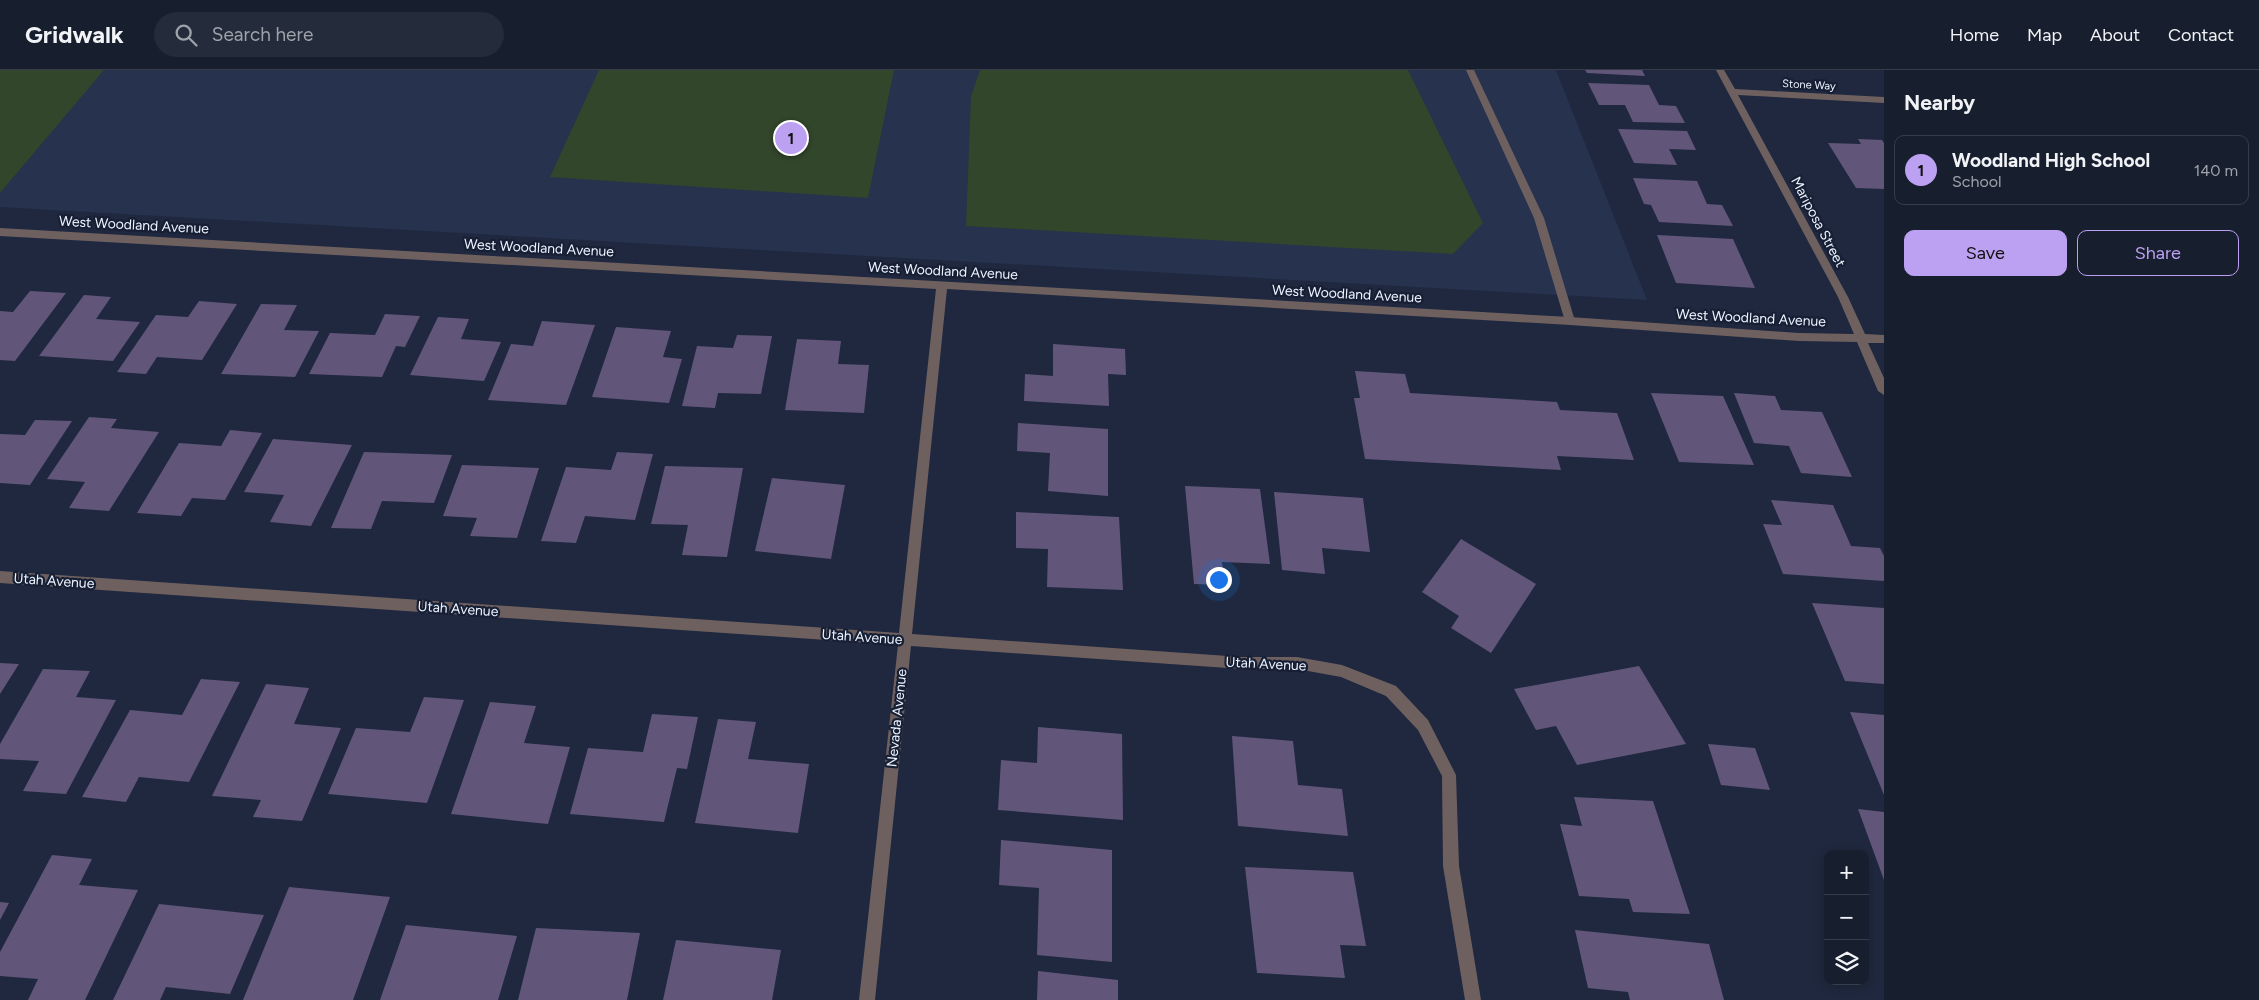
<!DOCTYPE html>
<meta charset="utf-8">
<style>
:root{--surface:#171e2e;--page:#242b3a;--text:#f1f3f6;--muted:#9ea2aa;--line:#363c4a;--accent:#bca0f2}
body{margin:0;font-family:Figtree,sans-serif;background:var(--page);color:var(--text)}
.controls{position:absolute;right:15px;bottom:15px;display:grid;overflow:hidden;border-radius:10px;box-shadow:0 2px 12px #0003}
.controls button{width:45px;height:45px;display:grid;place-items:center;padding:0;border:0;border-bottom:1px solid var(--line);background:var(--surface);color:var(--text);font:25px sans-serif}
.you{position:absolute;left:1218px;top:509px;width:18px;height:18px;margin:-12px;border:4px solid #fff;border-radius:50%;background:#1a73e8;box-shadow:0 0 0 8px #1a73e833}
.badge{display:grid;place-items:center;width:32px;height:32px;border-radius:50%;background:var(--accent);color:#111;font-size:16px;font-weight:700}
.pin{position:absolute;translate:-50% -50%;border:2px solid #fff;box-shadow:0 1px 5px #0006}
.list{margin:0;padding:0;list-style:none}
h2{display:flex;justify-content:space-between;align-items:center;height:65px;margin:0;padding:0 20px;font-size:21px}
h2 small{font-size:16px;font-weight:400;color:var(--muted)}
.list li{display:grid;grid-template-columns:32px 1fr auto;gap:15px;align-items:center;box-sizing:border-box;height:70px;margin:0 10px 10px;padding:0 10px;border:1px solid var(--line);border-radius:10px}
.list b{display:block;font-size:19px;white-space:nowrap}
.list p{margin:0;font-size:16px;white-space:nowrap;color:var(--muted)}
.list em{font-size:16px;font-style:normal;color:var(--muted)}
.actions{display:flex;gap:10px;padding:15px 20px}
.actions a{flex:1;padding:11px 0;border:1px solid var(--accent);border-radius:10px;text-align:center;font-size:18px;color:var(--accent)}
.actions .main{background:var(--accent);color:#111}
.icon{flex:none;width:28px;height:28px;fill:none;stroke:currentColor;stroke-width:2;stroke-linecap:round;stroke-linejoin:round}
.map{position:relative;flex:none;width:1884px;height:930px;overflow:hidden}
header{display:flex;align-items:center;gap:30px;box-sizing:border-box;height:70px;padding:0 25px;background:var(--surface);border-bottom:1px solid var(--line)}
header strong{font-size:24px}
nav{display:flex;gap:28px;margin-inline-start:auto;font-size:18px}
.search{width:350px;height:45px;background:var(--page);display:flex;align-items:center;gap:12px;box-sizing:border-box;padding:0 18px;border-radius:28px;color:var(--muted);font-size:19px}
main{display:flex}
aside{flex:1;background:var(--surface)}
.map>svg:first-child{display:block}
</style>
<header>
<strong>Gridwalk</strong>
<div class="search"><svg class="icon" aria-label="search" viewBox="0 0 24 24"><circle cx="10" cy="10" r="6"/><path d="M15 15l6 6"/></svg>Search here</div>
<nav><a>Home</a><a>Map</a><a>About</a><a>Contact</a></nav>
</header>
<main>
<div class="map">
<svg width="1884" height="930" viewBox="0 0 1884 930">
<rect width="100%" height="100%" fill="#1f283e"/>
<path fill="#26324e" d="M0 0H1556L1647 230 0 137Z"/>
<path fill="#32462b" d="M0 0H104L0 123Z
M599 0H894L868 128 550 107Z
M980 0H1408L1483 153 1453 184 966 156 971 26Z"/>
<path fill="#615679" d="M1585 0H1642L1645 6 1587 3Z
M1588 13 1649 15 1659 35 1676 36 1685 53 1633 52 1625 35H1599Z
M1618 59 1687 61 1696 80 1669 79 1677 95 1634 93Z
M1858 69 1882 70 1884 73V119L1856 118 1828 73 1861 74Z
M1633 108 1697 111 1707 134 1722 135 1733 156 1659 152 1651 135 1644 134Z
M1657 165 1733 169 1755 218 1676 213Z
M30 221 66 223 15 291 0 290V241L13 242Z
M84 225 111 227 96 249 140 252 113 291 39 286Z
M199 231 237 234 202 290 157 287 146 304 117 302 156 245 188 247Z
M261 234 297 235 284 260 319 261 295 307 221 304Z
M385 244 420 246 405 277 396 276 382 307 309 304 330 263 375 265Z
M438 247 469 249 461 269 501 272 484 311 410 305Z
M542 251 595 255 566 335 488 330 511 274 533 276Z
M616 257 671 261 663 287 682 289 669 333 592 327Z
M737 265 772 266 761 324 718 323 715 338 682 336 697 276 733 278Z
M797 269 841 271 838 294 869 295 864 343 785 340Z
M1053 274 1125 279 1126 305 1108 304 1109 336 1024 331 1025 304 1053 306Z
M1355 301 1405 304 1410 323 1557 332 1560 340 1617 343 1634 390 1557 386 1561 400 1365 389 1354 328H1360Z
M1651 323 1723 326 1754 395 1679 392Z
M1734 323 1775 326 1781 340 1822 342 1852 407 1801 403 1789 376 1754 373Z
M89 347 117 349 111 358 159 362 109 441 69 438 85 412 47 409Z
M35 350 72 351 30 415 0 413V364L25 365Z
M1018 353 1108 359V426L1048 421 1050 383 1017 381Z
M230 360 262 363 225 430 192 428 181 446 137 443 179 373 221 376Z
M273 369 352 375 311 456 270 452 284 425 244 422Z
M364 382 452 385 434 433 382 431 371 459 331 458Z
M617 382 653 384 635 450 585 446 576 473 541 471 566 397 611 400Z
M462 395 539 398 517 468 470 466 477 448 443 446Z
M665 396 743 398 727 487 682 485 688 455 651 454Z
M772 408 845 415 831 489 755 481Z
M1185 416 1260 419 1270 494 1222 492 1225 515 1194 514Z
M1274 422 1363 428 1370 482 1322 478 1325 504 1282 500Z
M1771 430 1833 435 1851 476 1880 478 1884 486V511L1783 504 1763 454 1782 455Z
M1016 442 1119 447 1123 520 1047 517 1048 479 1016 478Z
M1461 469 1536 514 1491 583 1451 558 1459 546 1422 522Z
M1812 533 1884 538V614L1845 611Z
M0 593 19 594 0 624Z
M1639 596 1686 674 1577 695 1556 656 1536 660 1514 619Z
M43 599 90 601 76 627 116 630 66 724 23 721 39 691 0 689V674Z
M201 609 240 612 189 712 139 707 126 732 82 727 130 640 182 645Z
M266 614 309 618 294 654 341 658 302 751 253 747 261 730 212 726Z
M424 627 464 630 427 733 328 724 356 658 410 662Z
M490 632 536 636 524 673 570 677 548 754 451 744Z
M1850 642 1884 645V725Z
M652 644 698 647 687 699 677 698 664 752 570 744 588 678 643 682Z
M718 649 756 652 748 689 809 694 798 763 695 753Z
M1038 657 1122 664 1123 750 998 740 1001 690 1037 693Z
M1232 666 1293 671 1298 715 1342 719 1348 766 1238 756Z
M1708 674 1755 678 1770 720 1721 715Z
M1574 727 1653 731 1690 844 1633 842 1629 829 1579 826 1560 754 1582 756Z
M1858 739 1884 742V810Z
M1001 770 1112 780V892L1037 885 1039 818 999 815Z
M52 785 92 789 79 815 138 820 85 930H28L38 909 0 906V882Z
M1245 797 1353 802 1366 876 1340 875 1345 908 1257 903Z
M289 817 390 827 353 930H243Z
M0 832 9 833 0 850Z
M159 834 264 845 230 924 166 917 160 930H113Z
M406 855 517 866 498 930H380Z
M536 858 640 863 627 930H518Z
M1575 860 1709 874 1724 930H1630L1628 922 1588 918Z
M676 870 781 880 772 930H663Z
M1038 901 1118 910V930H1037Z"/>
<g fill="none" stroke-linecap="round" stroke-linejoin="round">
<path fill="#6f6060" fill-rule="evenodd" d="M1466 0H1474L1544 148 1575 251 1574 254H1566L1565 251 1534 148Z"/>
<path fill="#6f6060" fill-rule="evenodd" d="M1716 0H1724L1735 19 1884 27V33L1738 25 1848 227 1865 264 1884 265V273H1868L1884 308V325L1878 321 1857 272 1799 271 1570 255 947 219 912 564 1242 587H1297L1342 595 1396 616 1428 650 1456 705 1459 796 1481 930H1465L1443 796 1442 706 1418 660 1386 626 1341 607 1297 599H1242L911 576 875 930H859L898 575 0 513V501L899 563 936 219 0 166V158L1570 247 1799 263 1854 264 1838 227Z"/>
</g>
<g text-anchor="middle" dominant-baseline="central" stroke-width="4.5" stroke-linejoin="round" paint-order="stroke">
<g font-size="11" fill="#edf3ff" stroke="#161f34">
<text transform="translate(1809 15) rotate(3)">Stone Way</text>
</g>
<g font-size="14" fill="#edf3ff" stroke="#161f34">
<text transform="translate(1818 152) rotate(62)">Mariposa Street</text>
<text transform="translate(134 155) rotate(3)">West Woodland Avenue</text>
<text transform="translate(539 178) rotate(3)">West Woodland Avenue</text>
<text transform="translate(943 201) rotate(3)">West Woodland Avenue</text>
<text transform="translate(1347 224) rotate(3)">West Woodland Avenue</text>
<text transform="translate(1751 248) rotate(3)">West Woodland Avenue</text>
<text transform="translate(54 511) rotate(4)">Utah Avenue</text>
<text transform="translate(458 539) rotate(4)">Utah Avenue</text>
<text transform="translate(862 567) rotate(4)">Utah Avenue</text>
<text transform="translate(1266 594) rotate(3)">Utah Avenue</text>
<text transform="translate(897 648) rotate(-84)">Nevada Avenue</text>
</g>
</g>
</svg>
<div class="controls">
<button>+</button>
<button>−</button>
<button><svg class="icon" aria-label="layers" viewBox="0 0 24 24"><path d="M12 4l9 5-9 5-9-5zM3 14l9 5 9-5"/></svg></button>
</div>
<div class="you"></div>
<div class="pin badge" style="left:791px;top:68px">1</div>
</div>
<aside>
<h2>Nearby<small></small></h2>
<ul class="list">
<li><span class="badge">1</span><div><b>Woodland High School</b><p>School</p></div><em>140 m</em></li>
</ul>
<div class="actions"><a class="main">Save</a><a>Share</a></div>
</aside>
</main>
